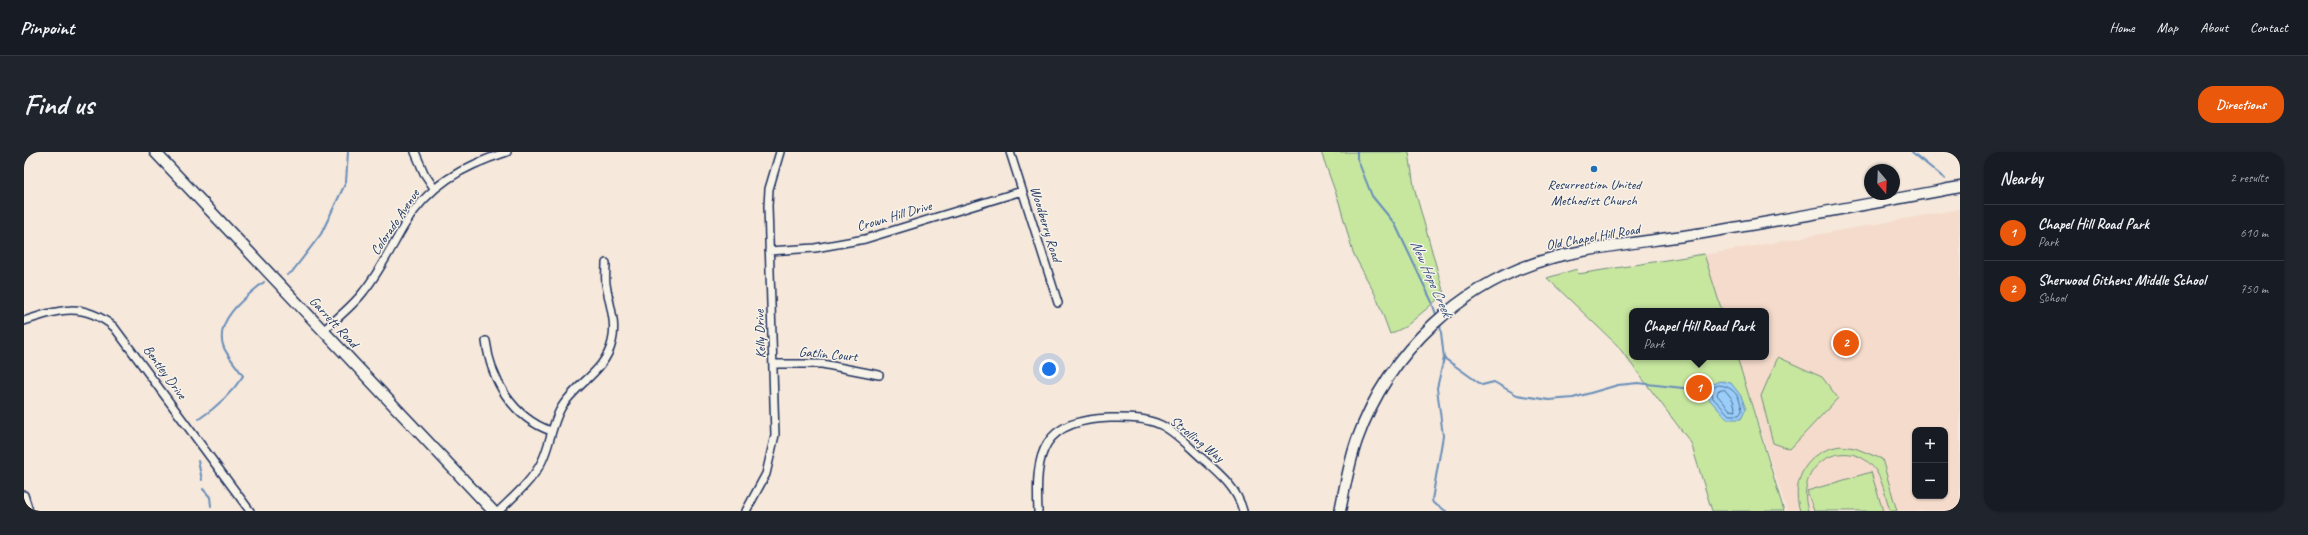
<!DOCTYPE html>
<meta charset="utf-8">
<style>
:root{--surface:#171b24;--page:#20242c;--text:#f1f3f6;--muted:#9ea1a6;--line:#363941;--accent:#ea580c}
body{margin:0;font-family:Caveat,sans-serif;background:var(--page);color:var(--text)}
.controls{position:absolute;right:12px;bottom:12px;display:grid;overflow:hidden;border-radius:8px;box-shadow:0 1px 3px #0004}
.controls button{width:36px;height:36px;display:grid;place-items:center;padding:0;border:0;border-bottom:1px solid var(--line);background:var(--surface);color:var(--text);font:20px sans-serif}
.compass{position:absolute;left:1840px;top:12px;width:36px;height:36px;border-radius:50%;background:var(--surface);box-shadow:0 1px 3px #0004;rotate:161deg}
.you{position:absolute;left:1025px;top:217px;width:14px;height:14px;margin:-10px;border:3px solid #fff;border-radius:50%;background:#1a73e8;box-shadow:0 0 0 6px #1a73e833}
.badge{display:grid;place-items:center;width:26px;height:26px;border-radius:50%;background:var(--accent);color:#fff;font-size:13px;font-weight:700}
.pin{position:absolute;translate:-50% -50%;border:2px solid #fff;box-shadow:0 1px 4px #0006}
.popup{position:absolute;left:1605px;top:156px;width:140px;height:52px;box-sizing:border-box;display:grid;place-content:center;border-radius:8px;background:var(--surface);filter:drop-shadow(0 1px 3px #0005);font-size:13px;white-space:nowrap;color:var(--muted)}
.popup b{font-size:15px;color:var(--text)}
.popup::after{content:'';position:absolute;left:50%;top:100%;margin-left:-8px;border:8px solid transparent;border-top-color:var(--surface)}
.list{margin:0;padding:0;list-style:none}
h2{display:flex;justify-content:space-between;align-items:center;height:52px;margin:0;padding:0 16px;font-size:17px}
h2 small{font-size:13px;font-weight:400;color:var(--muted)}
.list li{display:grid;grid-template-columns:26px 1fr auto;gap:12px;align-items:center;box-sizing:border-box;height:56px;padding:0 16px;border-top:1px solid var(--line)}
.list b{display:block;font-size:15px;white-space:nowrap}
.list p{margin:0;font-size:13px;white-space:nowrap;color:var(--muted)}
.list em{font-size:13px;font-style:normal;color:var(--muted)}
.map{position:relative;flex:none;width:1936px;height:359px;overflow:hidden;border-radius:16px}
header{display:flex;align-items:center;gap:24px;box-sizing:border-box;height:56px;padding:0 20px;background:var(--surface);border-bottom:1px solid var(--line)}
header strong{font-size:19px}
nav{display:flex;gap:22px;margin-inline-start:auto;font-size:14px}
.intro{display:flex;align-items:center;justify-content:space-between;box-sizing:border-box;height:96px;padding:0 24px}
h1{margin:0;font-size:28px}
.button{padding:10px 18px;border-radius:16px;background:var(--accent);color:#fff;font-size:14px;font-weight:700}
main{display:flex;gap:24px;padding:0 24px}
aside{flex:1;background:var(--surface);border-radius:16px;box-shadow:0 1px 3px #0004}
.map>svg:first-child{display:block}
</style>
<header>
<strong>Pinpoint</strong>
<nav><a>Home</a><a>Map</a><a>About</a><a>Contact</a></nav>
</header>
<div class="intro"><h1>Find us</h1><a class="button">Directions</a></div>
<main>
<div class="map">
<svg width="1936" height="359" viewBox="0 0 1936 359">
<rect width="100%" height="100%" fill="#f6e8db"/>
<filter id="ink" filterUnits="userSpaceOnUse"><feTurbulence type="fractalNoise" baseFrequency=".025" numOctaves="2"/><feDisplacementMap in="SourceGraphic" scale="8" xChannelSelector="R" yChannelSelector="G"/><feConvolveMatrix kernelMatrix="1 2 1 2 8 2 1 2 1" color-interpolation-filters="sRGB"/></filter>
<g filter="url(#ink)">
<path fill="#f5dbcb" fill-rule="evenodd" d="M1936 57V359H1763L1713 205H1742V159H1698L1680 103ZM1891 278H1921V344H1891Z"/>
<path fill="#c7e79f" stroke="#718b7e" d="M1297 0H1385L1390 35 1420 142 1381 175 1366 182 1352 144 1329 101 1315 50Z
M1680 102 1698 159H1608V205H1713L1760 359H1688L1667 291 1593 193 1523 126 1553 117 1554 122Z
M1754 205 1798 225 1814 246 1766 297 1749 291 1737 244Z
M1817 294 1831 296 1858 307 1873 359H1866C1862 346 1859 330 1852 319 1827 282 1769 308 1784 359H1776C1766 328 1784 298 1817 294Z
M1847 320 1859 359H1790L1783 339Z"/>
<path fill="#9acdf7" stroke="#678eba" d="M1695 229 1707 231 1717 244 1722 257 1717 267H1703L1685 247 1683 235Z"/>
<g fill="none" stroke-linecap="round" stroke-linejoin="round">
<path stroke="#4e6e9b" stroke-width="1" d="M1695 233C1709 234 1717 245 1718 259L1715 263H1705L1689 246 1687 237Z
M1701 238 1709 248 1712 259 1706 258 1693 243 1694 239Z"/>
<path stroke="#678eba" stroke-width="2" d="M1333 0V6L1348 44 1371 72 1407 148 1413 165
M1888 0 1921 27
M263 123 268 120 297 82 322 30 324 0
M1416 172 1420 206 1413 236 1419 284 1408 348 1409 351 1422 359
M1420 206 1458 233 1470 230 1493 243 1525 248 1549 246 1594 233 1614 231 1668 237
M175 267C193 255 207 242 219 224 214 215 201 202 199 193 191 167 223 144 240 130
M174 309 178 328
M179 337 186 345 187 354"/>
<defs>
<path id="street" d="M391 0 400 21 410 36
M986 0 1034 151
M745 99 791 96 841 87 998 39
M0 169C36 157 59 150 90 175L226 359
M299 179C313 166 329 154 340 139 356 119 367 96 380 74 404 33 439 14 483 0
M462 189C467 228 488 265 527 279
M750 212H798L855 223
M0 343 5 359
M475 359C490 344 507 330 517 311 526 294 527 274 537 256 552 231 581 220 588 190 593 170 585 152 582 132 581 126 582 118 582 111
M722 359 742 322 751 283 744 54 745 37 756 0
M1014 359C1011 300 1018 268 1086 266 1103 266 1120 265 1137 273 1152 280 1166 296 1179 307 1196 322 1213 336 1219 359"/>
<path id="secondary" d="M131 0 469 359
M1316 359C1321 335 1325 311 1333 288 1365 199 1439 129 1531 105 1579 93 1630 89 1679 81 1765 67 1850 51 1936 35"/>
</defs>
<use href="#street" stroke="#1b2f5e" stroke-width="10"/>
<use href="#secondary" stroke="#1b2f5e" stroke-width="13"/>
<use href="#street" stroke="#f7f3e8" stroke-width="7"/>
<use href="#secondary" stroke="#f7f3e8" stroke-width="10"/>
</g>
</g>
<circle fill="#1f6fb2" stroke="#f7f3e8" stroke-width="1.5" cx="1570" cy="17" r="4"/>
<g text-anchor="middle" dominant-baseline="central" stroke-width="3" stroke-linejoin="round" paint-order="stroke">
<g font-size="14" fill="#1b2f5e" stroke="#f7f3e8">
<text x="1570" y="32">Resurrection United<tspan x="1570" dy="16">Methodist Church</tspan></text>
</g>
<g font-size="14" fill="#1b2f5e" stroke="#f7f3e8">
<text transform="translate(870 64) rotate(-16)">Crown Hill Drive</text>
<text transform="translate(371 70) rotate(-56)">Colorado Avenue</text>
<text transform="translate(1022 72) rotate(73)">Woodberry Road</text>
<text transform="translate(1569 85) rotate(-10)">Old Chapel Hill Road</text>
<text transform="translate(310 170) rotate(47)">Garrett Road</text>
<text transform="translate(736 182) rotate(-92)">Kelly Drive</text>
<text transform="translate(804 202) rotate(5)">Gatlin Court</text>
<text transform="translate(141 220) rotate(54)">Bentley Drive</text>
<text transform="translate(1173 287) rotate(39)">Strolling Way</text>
</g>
<g font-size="15" font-style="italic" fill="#3b5684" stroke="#f7f3e8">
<text transform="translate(1407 126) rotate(66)">New Hope Creek</text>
</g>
</g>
</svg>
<div class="controls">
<button>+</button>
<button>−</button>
</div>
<svg class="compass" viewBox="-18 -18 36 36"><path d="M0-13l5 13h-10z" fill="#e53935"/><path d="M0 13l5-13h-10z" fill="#9ea1a6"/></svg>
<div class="you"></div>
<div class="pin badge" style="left:1675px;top:236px">1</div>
<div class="popup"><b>Chapel Hill Road Park</b>Park</div>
<div class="pin badge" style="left:1822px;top:191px">2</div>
</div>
<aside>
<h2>Nearby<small>2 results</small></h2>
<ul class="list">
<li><span class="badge">1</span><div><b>Chapel Hill Road Park</b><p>Park</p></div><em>610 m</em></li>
<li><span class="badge">2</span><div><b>Sherwood Githens Middle School</b><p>School</p></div><em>750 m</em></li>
</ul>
</aside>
</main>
